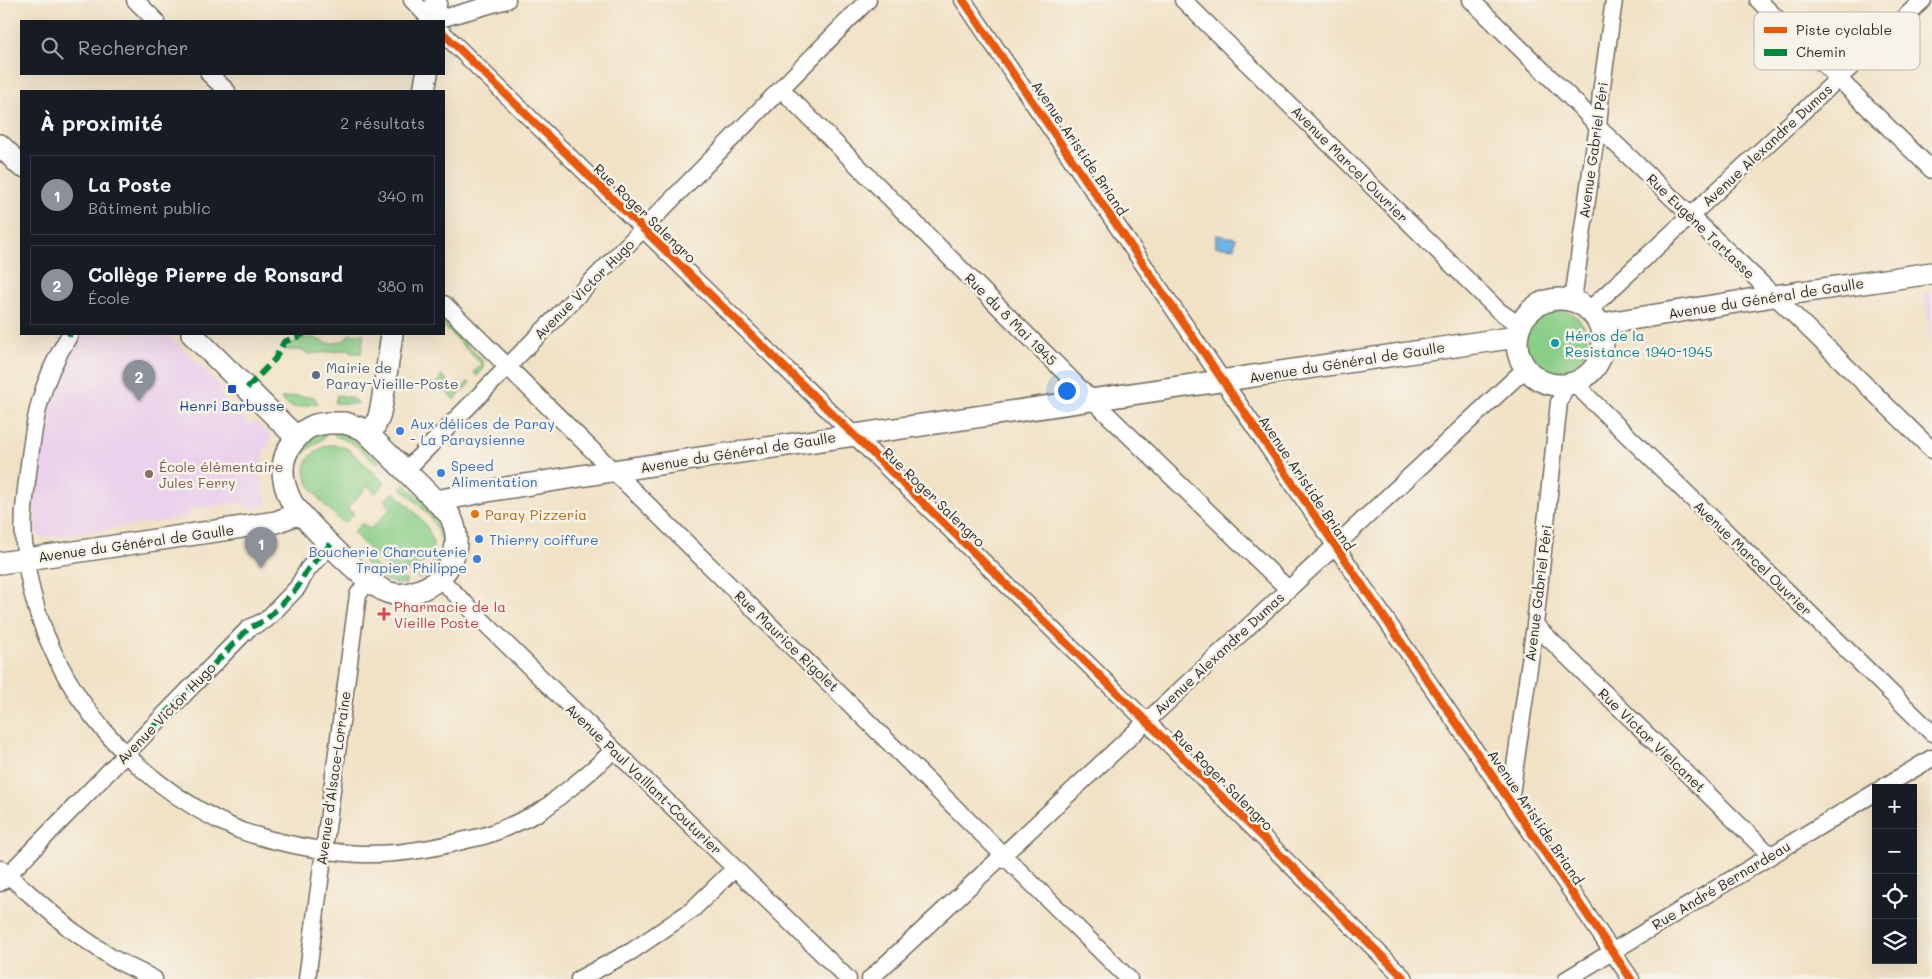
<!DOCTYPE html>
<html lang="fr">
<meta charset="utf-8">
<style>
:root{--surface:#171b24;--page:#20242c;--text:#f1f3f6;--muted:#9ea1a6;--line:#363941;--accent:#8c9099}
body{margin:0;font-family:Mali,sans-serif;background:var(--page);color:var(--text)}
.controls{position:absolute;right:15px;bottom:15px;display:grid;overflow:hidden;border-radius:0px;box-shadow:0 5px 20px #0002}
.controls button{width:45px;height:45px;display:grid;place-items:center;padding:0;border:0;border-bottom:1px solid var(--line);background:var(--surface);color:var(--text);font:25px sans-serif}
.you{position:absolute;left:1066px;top:390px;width:18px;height:18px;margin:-12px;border:4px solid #fff;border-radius:50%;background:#1a73e8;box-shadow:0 0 0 8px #1a73e833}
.badge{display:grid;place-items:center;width:32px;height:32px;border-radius:50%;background:var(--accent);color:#fff;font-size:16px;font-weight:700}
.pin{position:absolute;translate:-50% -41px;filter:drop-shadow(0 1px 2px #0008)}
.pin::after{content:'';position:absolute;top:26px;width:18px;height:15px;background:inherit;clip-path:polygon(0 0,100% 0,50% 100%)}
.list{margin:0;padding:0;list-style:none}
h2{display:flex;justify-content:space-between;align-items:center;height:65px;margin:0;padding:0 20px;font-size:21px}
h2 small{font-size:16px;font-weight:400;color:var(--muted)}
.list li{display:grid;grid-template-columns:32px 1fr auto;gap:15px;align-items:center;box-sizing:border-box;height:80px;margin:0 10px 10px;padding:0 10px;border:1px solid var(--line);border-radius:0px}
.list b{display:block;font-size:19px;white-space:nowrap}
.list p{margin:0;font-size:16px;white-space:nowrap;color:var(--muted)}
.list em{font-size:16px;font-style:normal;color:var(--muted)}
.icon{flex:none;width:28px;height:28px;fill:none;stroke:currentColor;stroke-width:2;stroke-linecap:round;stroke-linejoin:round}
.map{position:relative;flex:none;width:1932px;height:979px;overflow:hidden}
.search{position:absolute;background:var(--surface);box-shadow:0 5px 20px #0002;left:20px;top:20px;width:425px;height:55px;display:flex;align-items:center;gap:12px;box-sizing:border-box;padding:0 18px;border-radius:0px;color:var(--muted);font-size:19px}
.panel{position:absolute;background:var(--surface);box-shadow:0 5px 20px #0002;left:20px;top:90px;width:425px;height:245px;border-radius:0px}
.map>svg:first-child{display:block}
</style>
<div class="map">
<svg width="1932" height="979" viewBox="0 0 1932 979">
<rect width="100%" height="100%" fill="#f7f3e8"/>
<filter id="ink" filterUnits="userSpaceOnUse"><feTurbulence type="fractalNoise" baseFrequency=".02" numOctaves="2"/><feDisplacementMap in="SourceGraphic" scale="10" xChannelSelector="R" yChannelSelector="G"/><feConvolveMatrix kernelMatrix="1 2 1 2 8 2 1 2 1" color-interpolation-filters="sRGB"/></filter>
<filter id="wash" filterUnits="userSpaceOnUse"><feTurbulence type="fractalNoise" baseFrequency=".0096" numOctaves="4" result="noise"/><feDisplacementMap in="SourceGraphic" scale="20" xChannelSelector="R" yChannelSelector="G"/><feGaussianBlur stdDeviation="1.12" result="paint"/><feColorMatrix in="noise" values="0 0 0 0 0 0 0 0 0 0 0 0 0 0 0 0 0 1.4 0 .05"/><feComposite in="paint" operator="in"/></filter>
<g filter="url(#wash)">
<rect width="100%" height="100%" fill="#f1e2c6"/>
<path fill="#ebd1eb" d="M1932 292V346L1924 293Z
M84 334H168L224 389 219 394 250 425 255 421 272 436 265 450 261 467 262 488 268 505 246 509 245 502 189 510 190 517 55 537V536L43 538 38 535 36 529 35 492 39 454 44 430 57 388 65 368Z"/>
<path fill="#8ace87" stroke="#5a7c59" d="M1525 340a31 31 0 1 1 62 0a31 31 0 1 1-62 0Z
M444 322 483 361V370L477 376 474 372 482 364 444 327Z
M349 334H364L361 353H351L350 350 308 354 303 350H285C290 342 304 336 314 338 321 340 325 344 333 343 337 343 341 341 345 340Z
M442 375 458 392 468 382 470 383 454 400 437 383Z
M337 395 349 397 359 403 352 404 335 403Z
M297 396 314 397 318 404C302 404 293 414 281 398Z
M336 431 358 438 380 462 375 463C361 450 355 442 335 436L333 432Z
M321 433 325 434V437C306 452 299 449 297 478L293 479C292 455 300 444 321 433Z
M328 445H338L348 449 385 483 376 493 368 486 347 508 354 514 344 524C323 503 278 466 328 445Z
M404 484C419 499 452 520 444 544L442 543C436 518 420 506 402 489V487Z
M394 492C411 509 455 542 419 566 412 571 402 573 393 569 380 564 364 543 353 533L362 523 370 529 391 508 384 501Z
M440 554 443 556 431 574 418 579V576L425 572Z
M365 556C378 569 388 577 406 580V584C387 585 374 574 362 560Z"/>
<path fill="#70b4e5" stroke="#4e7088" d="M1216 235 1236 238 1234 248 1215 246Z"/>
</g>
<g filter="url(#ink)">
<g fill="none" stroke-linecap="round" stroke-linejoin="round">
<defs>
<path id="minor" d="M135 0 156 21
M412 0 432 21
M963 0 1631 979
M1183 0 1499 311 1519 325
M1471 0 1583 110 1598 127 1786 307 1932 450
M1758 0 1932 170
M438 21 443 18 507 0
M444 34 1146 721 1405 979
M209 74 227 91
M781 89 1078 386 1288 589
M1573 300 1594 150 1598 127 1601 93 1614 0
M444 304 1129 979
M1589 310 1923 0
M69 336C40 383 34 419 28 473 25 497 22 520 24 543 34 670 124 781 239 830 249 834 259 836 268 839 300 847 329 853 362 854 398 855 432 849 466 840 476 838 486 836 495 832 510 826 526 819 541 811 549 806 557 798 565 792 582 779 598 765 614 750
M1577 382 1581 390 1932 733
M405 471 868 0
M440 579 848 979
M1535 625 1770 855
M1882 788 1932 758
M1510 802 1535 625 1559 402 1566 385
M1 869 70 929 112 958 154 979
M0 883 249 628 266 620 297 588 308 569 331 544
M307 979 356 609 358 595 368 580
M579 979 632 951 692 910 735 868
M870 979 1525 369
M1567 979 1876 792"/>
<path id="tertiary" d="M434 21 436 0
M424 91 427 74
M0 145 21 166
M1517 342a43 43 0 1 1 86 0a43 43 0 1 1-86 0Z
M1600 326 1613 322 1774 296 1932 273
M192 334 297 438
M328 423H345L363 429 449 514C467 545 449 581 417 591 407 595 397 596 387 592 364 583 309 524 292 503 281 481 278 460 294 441 299 435 306 428 313 426 317 424 323 424 328 423Z
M370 436 379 417 382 403 392 334
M436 501 493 490 612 471 1516 337
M0 563 276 522 300 513"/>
</defs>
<use href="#minor" stroke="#706b61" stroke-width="19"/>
<use href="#tertiary" stroke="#706b61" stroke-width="24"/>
<use href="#minor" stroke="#fff" stroke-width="16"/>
<use href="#tertiary" stroke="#fff" stroke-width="21"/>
<path stroke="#00873e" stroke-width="6" stroke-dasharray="12 6" stroke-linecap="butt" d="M69 336 70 334
M247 388 275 359 284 342 304 334
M126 755 249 628 266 620 297 588 308 569 331 544"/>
<defs>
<path id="cycleway" d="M963 0 1631 979
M444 34 1146 721 1405 979"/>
</defs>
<use href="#cycleway" stroke="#f7f3e8" stroke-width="11"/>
<use href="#cycleway" stroke="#e8590c" stroke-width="8"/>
</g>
</g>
<circle fill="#0f9aa8" stroke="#f7f3e8" stroke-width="2" cx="1555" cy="343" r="5"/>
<circle fill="#5c6f8a" stroke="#f7f3e8" stroke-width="2" cx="316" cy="375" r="5"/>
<rect fill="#1a4fb4" stroke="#f7f3e8" stroke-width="2" x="227" y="384" width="10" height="10" rx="2.5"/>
<g fill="#3f7fe0" stroke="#f7f3e8" stroke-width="2">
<circle cx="400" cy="431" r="5"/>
<circle cx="441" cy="473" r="5"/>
<circle cx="479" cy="539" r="5"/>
<circle cx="477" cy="559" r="5"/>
</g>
<circle fill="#8d6e63" stroke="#f7f3e8" stroke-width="2" cx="149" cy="474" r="5"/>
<circle fill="#e8710a" stroke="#f7f3e8" stroke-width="2" cx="475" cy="514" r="5"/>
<path fill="#e0444e" stroke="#f7f3e8" stroke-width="2" d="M381.5 606.5h5v5h5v5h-5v5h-5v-5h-5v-5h5z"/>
<g text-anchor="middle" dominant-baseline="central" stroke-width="5" stroke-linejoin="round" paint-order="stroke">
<g font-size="14" fill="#2b2b2b" stroke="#f7f3e8">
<text transform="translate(1767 145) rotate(-43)">Avenue Alexandre Dumas</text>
<text transform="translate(1080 148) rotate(56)">Avenue Aristide Briand</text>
<text transform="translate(1593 150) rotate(-82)">Avenue Gabriel Péri</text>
<text transform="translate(1350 164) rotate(45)">Avenue Marcel Ouvrier</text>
<text transform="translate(645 213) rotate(44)">Rue Roger Salengro</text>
<text transform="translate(1701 226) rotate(44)">Rue Eugène Tartasse</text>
<text transform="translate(584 289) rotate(-45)">Avenue Victor Hugo</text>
<text transform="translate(1766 298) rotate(-9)">Avenue du Général de Gaulle</text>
<text transform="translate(1011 319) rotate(45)">Rue du 8 Mai 1945</text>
<text transform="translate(1347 362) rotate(-9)">Avenue du Général de Gaulle</text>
<text transform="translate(738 452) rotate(-9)">Avenue du Général de Gaulle</text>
<text transform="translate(1307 483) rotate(56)">Avenue Aristide Briand</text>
<text transform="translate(934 497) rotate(44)">Rue Roger Salengro</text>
<text transform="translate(136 543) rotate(-8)">Avenue du Général de Gaulle</text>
<text transform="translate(1753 558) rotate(44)">Avenue Marcel Ouvrier</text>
<text transform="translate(1538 593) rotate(-83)">Avenue Gabriel Péri</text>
<text transform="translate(787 641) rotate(44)">Rue Maurice Rigolet</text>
<text transform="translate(1219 653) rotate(-43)">Avenue Alexandre Dumas</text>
<text transform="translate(166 713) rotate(-46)">Avenue Victor Hugo</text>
<text transform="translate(1652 740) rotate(44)">Rue Victor Vielcanet</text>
<text transform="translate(333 778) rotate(-82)">Avenue d'Alsace-Lorraine</text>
<text transform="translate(644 779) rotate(44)">Avenue Paul Vaillant-Couturier</text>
<text transform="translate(1223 780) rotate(45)">Rue Roger Salengro</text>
<text transform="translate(1536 817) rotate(56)">Avenue Aristide Briand</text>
<text transform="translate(1721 885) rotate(-31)">Rue André Bernardeau</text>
</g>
<g font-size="14" fill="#0d838f" stroke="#f7f3e8" text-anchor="start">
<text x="1565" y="335">Héros de la<tspan x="1565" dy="16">Resistance 1940-1945</tspan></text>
</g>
<g font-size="14" fill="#4e5e75" stroke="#f7f3e8" text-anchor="start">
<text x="326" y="367">Mairie de<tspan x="326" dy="16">Paray-Vieille-Poste</tspan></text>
</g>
<g font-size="14" fill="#164399" stroke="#f7f3e8">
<text x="232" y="405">Henri Barbusse</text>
</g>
<g font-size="14" fill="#366cbe" stroke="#f7f3e8" text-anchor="start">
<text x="410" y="423">Aux délices de Paray<tspan x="410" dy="16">- La Paraysienne</tspan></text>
<text x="451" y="465">Speed<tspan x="451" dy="16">Alimentation</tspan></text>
<text x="489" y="539">Thierry coiffure</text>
<text x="467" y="551" text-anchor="end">Boucherie Charcuterie<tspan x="467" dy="16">Trapier Philippe</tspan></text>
</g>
<g font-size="14" fill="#785e54" stroke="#f7f3e8" text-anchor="start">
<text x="159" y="466">École élémentaire<tspan x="159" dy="16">Jules Ferry</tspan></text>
</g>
<g font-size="14" fill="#c56008" stroke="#f7f3e8" text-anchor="start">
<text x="485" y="514">Paray Pizzeria</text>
</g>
<g font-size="14" fill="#be3a42" stroke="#f7f3e8" text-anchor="start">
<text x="394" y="606">Pharmacie de la<tspan x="394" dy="16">Vieille Poste</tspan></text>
</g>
</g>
<rect x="1754" y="12" width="166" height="58" rx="8" fill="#f7f3e8" stroke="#bab7af" stroke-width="1"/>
<rect x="1764" y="27" width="23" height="6" fill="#e8590c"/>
<rect x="1764" y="49" width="23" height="7" fill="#00873e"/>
<g font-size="14" fill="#2b2b2b">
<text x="1796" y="35">Piste cyclable</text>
<text x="1796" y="57">Chemin</text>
</g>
</svg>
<div class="controls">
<button>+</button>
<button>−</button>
<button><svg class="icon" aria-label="locate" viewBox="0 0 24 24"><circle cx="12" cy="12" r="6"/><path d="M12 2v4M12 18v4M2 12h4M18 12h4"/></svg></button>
<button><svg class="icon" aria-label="layers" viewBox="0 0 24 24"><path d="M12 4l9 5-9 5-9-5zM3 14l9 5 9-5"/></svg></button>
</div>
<div class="you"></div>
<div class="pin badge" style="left:261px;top:568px">1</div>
<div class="pin badge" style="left:139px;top:401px">2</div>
<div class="search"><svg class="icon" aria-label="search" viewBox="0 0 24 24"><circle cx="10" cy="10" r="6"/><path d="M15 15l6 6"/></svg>Rechercher</div>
<section class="panel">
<h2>À proximité<small>2 résultats</small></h2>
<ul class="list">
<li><span class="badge">1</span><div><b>La Poste</b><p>Bâtiment public</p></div><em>340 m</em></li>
<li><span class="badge">2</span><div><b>Collège Pierre de Ronsard</b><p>École</p></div><em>380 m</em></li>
</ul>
</section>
</div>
